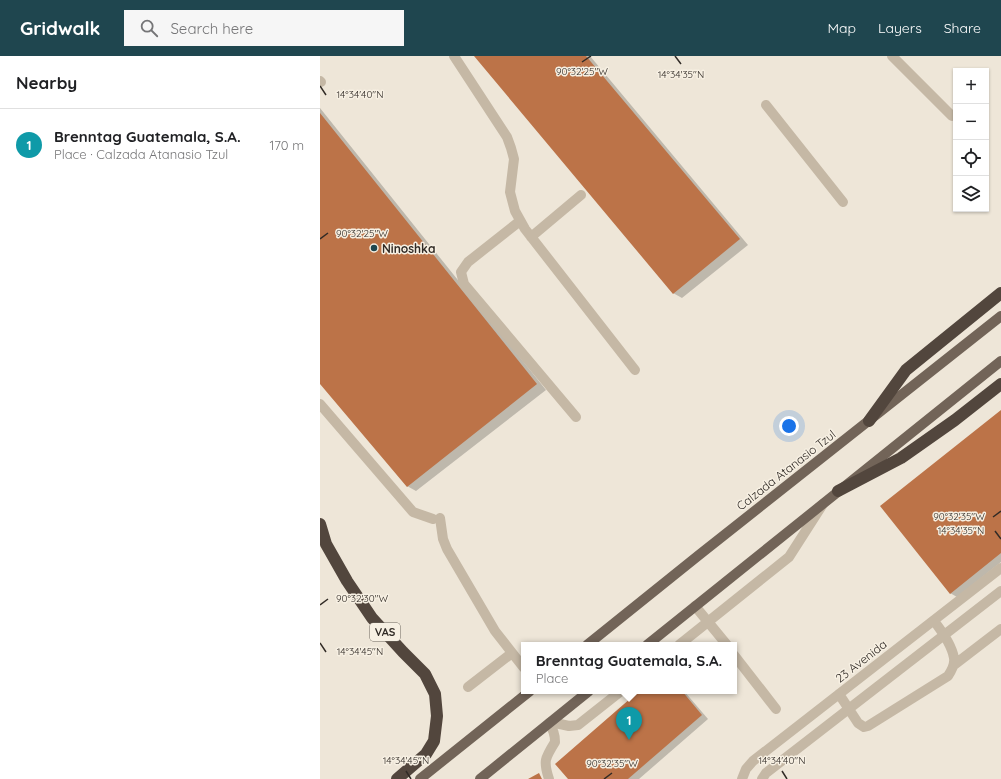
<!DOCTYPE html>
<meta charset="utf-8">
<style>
:root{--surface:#fff;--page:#f6f6f6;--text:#202124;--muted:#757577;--line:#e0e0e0;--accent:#1f464f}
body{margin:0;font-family:Quicksand,sans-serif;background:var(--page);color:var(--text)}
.controls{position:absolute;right:12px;top:12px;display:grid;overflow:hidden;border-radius:0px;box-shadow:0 1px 3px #0004}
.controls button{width:36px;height:36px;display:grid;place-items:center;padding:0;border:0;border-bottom:1px solid var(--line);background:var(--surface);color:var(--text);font:20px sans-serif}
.you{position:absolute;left:469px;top:370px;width:14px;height:14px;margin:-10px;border:3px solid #fff;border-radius:50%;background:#1a73e8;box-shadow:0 0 0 6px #1a73e833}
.badge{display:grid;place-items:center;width:26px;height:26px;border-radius:50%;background:var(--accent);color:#fff;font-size:13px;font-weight:700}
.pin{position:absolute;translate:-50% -33px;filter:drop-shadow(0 1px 2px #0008)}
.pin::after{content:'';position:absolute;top:21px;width:14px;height:12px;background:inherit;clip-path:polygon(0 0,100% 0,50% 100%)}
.popup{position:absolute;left:201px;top:586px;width:216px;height:52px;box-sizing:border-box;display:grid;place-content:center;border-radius:0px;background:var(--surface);filter:drop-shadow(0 1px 3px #0005);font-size:13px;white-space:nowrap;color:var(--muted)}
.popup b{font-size:15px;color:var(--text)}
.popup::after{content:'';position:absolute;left:50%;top:100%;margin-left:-8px;border:8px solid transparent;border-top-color:var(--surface)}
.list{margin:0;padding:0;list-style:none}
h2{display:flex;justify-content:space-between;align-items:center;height:52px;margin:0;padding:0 16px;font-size:17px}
h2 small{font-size:13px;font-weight:400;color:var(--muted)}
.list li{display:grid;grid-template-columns:26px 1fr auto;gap:12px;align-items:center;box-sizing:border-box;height:72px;padding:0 16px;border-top:1px solid var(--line)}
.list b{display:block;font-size:15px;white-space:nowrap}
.list p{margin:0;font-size:13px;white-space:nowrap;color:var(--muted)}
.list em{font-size:13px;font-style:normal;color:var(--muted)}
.icon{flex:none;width:22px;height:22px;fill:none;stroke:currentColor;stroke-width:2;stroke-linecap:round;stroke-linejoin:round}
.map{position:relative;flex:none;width:681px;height:723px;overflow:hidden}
header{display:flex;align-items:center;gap:24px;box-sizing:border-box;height:56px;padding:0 20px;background:var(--accent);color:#fff}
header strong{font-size:19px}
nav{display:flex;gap:22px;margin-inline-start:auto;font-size:14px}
.search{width:280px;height:36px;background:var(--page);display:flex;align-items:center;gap:10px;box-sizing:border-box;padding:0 14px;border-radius:0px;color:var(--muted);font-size:15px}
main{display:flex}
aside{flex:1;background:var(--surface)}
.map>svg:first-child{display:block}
</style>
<header>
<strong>Gridwalk</strong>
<div class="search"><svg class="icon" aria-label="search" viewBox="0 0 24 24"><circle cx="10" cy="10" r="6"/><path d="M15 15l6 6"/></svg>Search here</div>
<nav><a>Map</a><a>Layers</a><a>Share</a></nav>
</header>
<main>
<aside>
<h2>Nearby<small></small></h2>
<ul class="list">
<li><span class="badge" style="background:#0f9aa8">1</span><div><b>Brenntag Guatemala, S.A.</b><p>Place · Calzada Atanasio Tzul</p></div><em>170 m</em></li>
</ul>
</aside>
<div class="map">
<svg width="681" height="723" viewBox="0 0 681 723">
<rect width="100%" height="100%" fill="#eee6d8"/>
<path fill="#0003" d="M155 0H270L428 189 362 242 353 237Z
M0 52 226 334 96 435 87 430 0 326Z
M681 356V506L637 541 630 537Z
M321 635H364L388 663 319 723H249Z"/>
<path fill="#bc7348" d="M154 0H266L420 183 353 238Z
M0 57 217 328 87 431 0 328Z
M681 354V497L630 538 560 450Z
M319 635H362L382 659 308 723H248L235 708Z
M219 717 222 723H208Z"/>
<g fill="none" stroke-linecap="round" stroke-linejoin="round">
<path stroke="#c5b8a5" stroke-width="10" d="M134 0 187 81 191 92 194 103 190 136 195 155 205 173 315 314
M572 0 632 60
M0 25 1 26
M446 49 523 146
M200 165 148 206 141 216 144 228 256 361
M211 181 261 139
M0 348 93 456 113 463
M120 462 123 483 127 493 175 575 204 612
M375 550 407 589
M359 589 469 501 503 448
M414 599 456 653
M634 609 681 573
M148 631 192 597
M519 638 538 667 544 671 548 670 628 620C632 614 635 608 634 602 632 590 621 574 614 565
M231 666 249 670 258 669 301 635
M229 667C233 674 235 678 235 686 225 702 223 705 229 723
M422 723 426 713 433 705 681 512
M442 723 446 717 681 535"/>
<path stroke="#726458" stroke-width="10" d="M267 589 379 499 681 260
M327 589 681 305
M100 723 210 635
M160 723 269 635"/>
<path stroke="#52463d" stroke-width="12" d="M549 365 586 314 681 237
M518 435 581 402 635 364 681 328
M0 468 6 488 27 525 52 562 83 596 105 618 115 638 117 660 114 685 106 698 77 723"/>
</g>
<path fill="none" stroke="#312b26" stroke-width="1.5" d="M355 0 361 8M262 6 271 0M0 30 6 39M0 183 8 177M673 461 681 455M675 475 681 483M0 549 8 543M0 587 6 596M86 715 91 723M462 715 467 723M284 723 292 717"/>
<circle fill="#1f464f" stroke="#f7f0e3" stroke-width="1.5" cx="54" cy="192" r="4"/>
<g text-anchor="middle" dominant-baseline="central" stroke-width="3" stroke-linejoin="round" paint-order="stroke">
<rect fill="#f7f0e3" stroke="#6c665f" stroke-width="1" x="50" y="567" width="30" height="18" rx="3"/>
<g font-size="11" font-weight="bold" fill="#312b26">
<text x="65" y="576">VAS</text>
</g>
<g font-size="12" font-weight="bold" fill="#312b26" stroke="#f7f0e3" text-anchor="start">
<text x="62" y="192">Ninoshka</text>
</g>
<g font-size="12" fill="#312b26" stroke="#f7f0e3">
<text transform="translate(466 414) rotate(-38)">Calzada Atanasio Tzul</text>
<text transform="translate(541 605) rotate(-38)">23 Avenida</text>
</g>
</g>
<g font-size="10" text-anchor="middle" fill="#312b26" stroke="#f7f0e3" stroke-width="3" stroke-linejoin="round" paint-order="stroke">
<text x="262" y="19">90°32'25"W</text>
<text x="361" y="22">14°34'35"N</text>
<text x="40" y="42">14°34'40"N</text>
<text x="42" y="181">90°32'25"W</text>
<text x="639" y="464">90°32'35"W</text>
<text x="641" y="478">14°34'35"N</text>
<text x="42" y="546">90°32'30"W</text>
<text x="40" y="599">14°34'45"N</text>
<text x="86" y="708">14°34'45"N</text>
<text x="462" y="708">14°34'40"N</text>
<text x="292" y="711">90°32'35"W</text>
</g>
</svg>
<div class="controls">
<button>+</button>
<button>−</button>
<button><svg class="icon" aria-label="locate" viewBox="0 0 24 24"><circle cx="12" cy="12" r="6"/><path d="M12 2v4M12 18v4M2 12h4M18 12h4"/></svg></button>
<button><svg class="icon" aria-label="layers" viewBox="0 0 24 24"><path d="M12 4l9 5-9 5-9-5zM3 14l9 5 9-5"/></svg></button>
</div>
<div class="you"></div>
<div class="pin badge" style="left:309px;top:684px;background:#0f9aa8">1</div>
<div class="popup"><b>Brenntag Guatemala, S.A.</b>Place</div>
</div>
</main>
